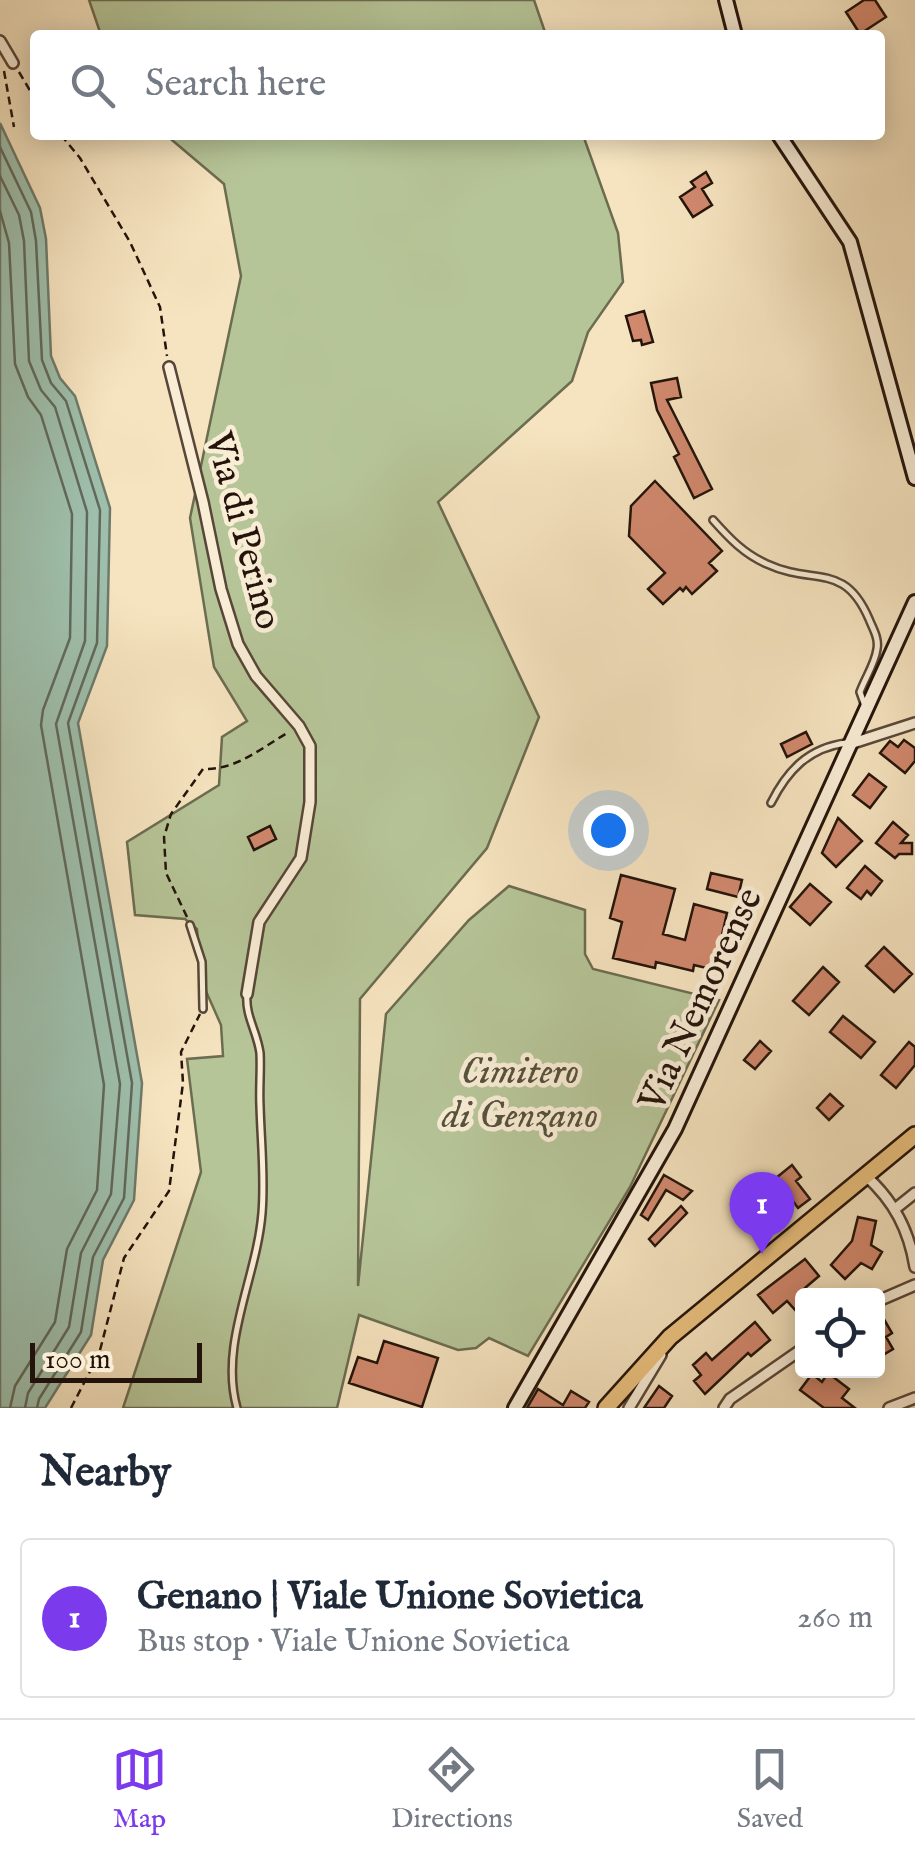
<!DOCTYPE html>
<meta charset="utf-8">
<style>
:root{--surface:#fff;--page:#f6f6f7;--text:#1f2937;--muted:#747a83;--line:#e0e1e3;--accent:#7c3aed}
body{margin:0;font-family:"IM FELL English",serif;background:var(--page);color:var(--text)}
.controls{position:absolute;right:30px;bottom:30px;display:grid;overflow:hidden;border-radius:10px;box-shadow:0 5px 25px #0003}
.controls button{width:90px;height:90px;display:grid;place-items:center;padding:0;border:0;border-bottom:2px solid var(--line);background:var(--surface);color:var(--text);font:50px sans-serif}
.scale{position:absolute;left:30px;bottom:25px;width:172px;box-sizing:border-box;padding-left:10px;border:5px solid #23130a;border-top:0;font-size:28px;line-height:35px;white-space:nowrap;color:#23130a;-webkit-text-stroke:8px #f9edd6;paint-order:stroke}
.you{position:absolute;left:608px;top:830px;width:35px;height:35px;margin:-25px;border:8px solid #fff;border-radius:50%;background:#1a73e8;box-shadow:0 0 0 15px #1a73e833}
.badge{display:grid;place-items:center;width:65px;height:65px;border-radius:50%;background:var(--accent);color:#fff;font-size:32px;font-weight:700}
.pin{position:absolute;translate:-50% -82px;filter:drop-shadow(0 2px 5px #0008)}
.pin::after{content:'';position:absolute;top:52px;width:35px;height:30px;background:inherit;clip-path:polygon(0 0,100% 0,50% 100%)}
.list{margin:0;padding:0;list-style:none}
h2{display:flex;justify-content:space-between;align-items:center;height:130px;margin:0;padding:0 40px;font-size:42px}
h2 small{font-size:32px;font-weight:400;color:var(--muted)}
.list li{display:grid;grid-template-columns:65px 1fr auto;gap:30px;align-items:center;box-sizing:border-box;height:160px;margin:0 20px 20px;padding:0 20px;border:2px solid var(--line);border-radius:10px}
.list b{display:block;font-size:38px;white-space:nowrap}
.list p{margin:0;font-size:32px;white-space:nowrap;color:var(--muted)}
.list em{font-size:32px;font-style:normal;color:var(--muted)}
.icon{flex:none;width:55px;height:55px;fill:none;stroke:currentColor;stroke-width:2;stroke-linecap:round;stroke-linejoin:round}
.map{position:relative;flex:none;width:915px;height:1408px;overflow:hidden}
.search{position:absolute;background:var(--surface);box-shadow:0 5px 25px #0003;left:30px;right:30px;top:30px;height:110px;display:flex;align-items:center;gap:25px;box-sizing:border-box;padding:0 35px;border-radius:10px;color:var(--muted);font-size:38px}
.sheet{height:310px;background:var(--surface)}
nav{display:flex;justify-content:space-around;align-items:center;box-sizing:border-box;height:140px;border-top:2px solid var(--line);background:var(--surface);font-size:28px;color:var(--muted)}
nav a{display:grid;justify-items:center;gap:5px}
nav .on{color:var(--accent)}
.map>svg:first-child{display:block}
</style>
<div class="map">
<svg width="915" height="1408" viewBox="0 0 915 1408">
<rect width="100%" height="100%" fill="#f6e4c0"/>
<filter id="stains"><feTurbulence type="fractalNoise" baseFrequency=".002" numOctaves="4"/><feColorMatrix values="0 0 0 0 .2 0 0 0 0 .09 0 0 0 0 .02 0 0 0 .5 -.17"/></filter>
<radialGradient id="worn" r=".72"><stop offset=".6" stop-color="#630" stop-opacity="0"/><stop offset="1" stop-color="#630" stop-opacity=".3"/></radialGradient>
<path fill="#b6c598" stroke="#6c6c51" stroke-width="2.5" d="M89 0H534L546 35H101Z
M166 135H583L618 233 623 282 588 332 572 381 438 502 539 717 487 848 360 999 358 1286 386 1014 469 920 509 886 585 910V954L593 969 719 1000 630 1187 528 1356 489 1338 476 1348 458 1350 359 1315 337 1408H123L201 1172 187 1059 223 1056 221 1025 201 980 197 929 185 919 135 915 127 842 219 785 222 737 247 721 214 667 190 518 241 276 224 184Z"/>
<path fill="#9ebfac" stroke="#6d7a6b" stroke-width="2.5" d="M0 123 40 208 46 239 51 356 60 378 75 396 110 508 107 646 78 723 142 1083 134 1200 103 1260 91 1335 45 1408H0Z"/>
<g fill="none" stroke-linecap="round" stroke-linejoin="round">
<path stroke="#60695b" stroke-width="2.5" d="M0 147 31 212 36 241 42 360 51 383 66 401 100 510 97 643 68 723 132 1083 124 1198 93 1257 81 1332 39 1399 37 1408
M0 176 19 215 24 241 29 361 41 390 55 407 87 512 85 641 56 724 120 1084 111 1194 81 1253 69 1327 28 1393 25 1408
M0 211 9 243 15 364 28 397 41 415 72 514 70 638 43 710 41 725 104 1085 97 1190 67 1249 55 1322 15 1386 10 1408"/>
</g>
<path fill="#d2896e" stroke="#23130a" stroke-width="2.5" d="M864 0H875L886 17 860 34 846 12Z
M706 172 712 183 702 189 712 205 693 217 680 197 695 187 691 182Z
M644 311 653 342 642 345 641 340 633 341 626 316Z
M677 378 681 397 667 400 712 489 694 498 674 457 679 454 657 410 651 383Z
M655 481 722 551 709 563 717 571 692 594 686 587 683 591 680 588 663 604 648 589 665 573 629 536 631 506Z
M806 732 812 744 787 757 781 744Z
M904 740 915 748V761L905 773 880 753 890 741 898 747Z
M869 774 886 787 870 808 853 795Z
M838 818 862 841 836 867 822 853Z
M893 822 908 835 901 843H912V854H899L895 858 876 843Z
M270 826 276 839 254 850 248 837Z
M865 866 882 881 871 895 867 891 861 899 847 888Z
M711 873 742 880 738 897 707 889Z
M621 875 675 889 663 934 685 940 694 904 727 913 719 948 724 949 719 971 694 965 693 971 656 962 655 968 613 958 622 922 610 918Z
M810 884 831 902 810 925 790 907Z
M884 947 912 974 894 992 866 966Z
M823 967 839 982 809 1015 793 1001Z
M843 1016 875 1042 861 1058 830 1032Z
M760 1041 771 1051 755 1069 744 1060Z
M909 1042 915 1047V1065L896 1088 881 1075Z
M830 1094 843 1106 829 1120 817 1108Z
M792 1165 801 1177 796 1181 810 1199 798 1208 776 1178Z
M664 1175 692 1191 683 1200 666 1190 648 1220 641 1215Z
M681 1206 687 1213 655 1246 649 1239Z
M858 1217 876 1221 871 1245 882 1252 872 1269 861 1263 845 1279 831 1265 852 1241Z
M805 1259 819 1276 805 1288 811 1296H802V1305L796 1311 787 1301 773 1313 758 1295Z
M878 1309 892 1333 886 1337 893 1349 878 1358Z
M755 1322 770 1340 751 1356 748 1353 705 1394 694 1381 701 1375 693 1365 706 1353 712 1360Z
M384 1341 438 1358 422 1407 349 1383 358 1357 377 1363Z
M828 1373 849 1389 842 1398 855 1408H824L800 1390 812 1374 822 1382Z
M659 1386 672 1396 664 1408H644Z
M538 1389 563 1405 571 1391 589 1402 585 1408H527Z"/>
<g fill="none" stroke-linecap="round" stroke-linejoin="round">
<defs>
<path id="lane" d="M713 520C729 538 744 554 767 564 814 586 844 561 869 619 873 629 879 638 877 649 875 664 865 678 860 692L866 709
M771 803C787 771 808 748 846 743
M190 925 202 962 203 1009
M237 1408C219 1344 257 1277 262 1213 265 1177 261 1142 260 1106 259 1088 261 1071 260 1053 257 1031 245 1016 247 994"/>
<path id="street" d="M0 41 13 63
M169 367 203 502 221 589 238 644 256 676 299 726 310 746V802L301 858 259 922 247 994
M853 743 915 723
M866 1176C894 1201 909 1230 915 1267
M895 1209 915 1193
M878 1301 915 1285
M629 1408 661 1355
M724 1408 730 1399 802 1349
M889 1408 915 1398"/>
<path id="secondary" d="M726 0 735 35
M779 135 850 242 915 478
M515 1408 675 1129 915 602"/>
<path id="primary" d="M606 1408 670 1337 915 1135"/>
</defs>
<use href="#lane" stroke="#584738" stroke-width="10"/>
<use href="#street" stroke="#584738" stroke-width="14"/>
<use href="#secondary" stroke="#23130a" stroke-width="18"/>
<use href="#primary" stroke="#23130a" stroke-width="20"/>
<path stroke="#23130a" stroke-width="2.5" stroke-dasharray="8 5" stroke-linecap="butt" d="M4 71 14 127
M19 72 35 99
M61 135 80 158 130 242 160 307 167 356
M187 917 166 873 164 837 171 814 203 769C237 770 261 748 289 732
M71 1408 99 1354 124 1258 169 1191 183 1083 181 1052 200 1014"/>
<use href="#lane" stroke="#f9edd6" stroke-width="5"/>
<use href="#street" stroke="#f9edd6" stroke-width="9"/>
<use href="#secondary" stroke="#f9edd6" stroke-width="12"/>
<use href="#primary" stroke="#ebc280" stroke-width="15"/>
</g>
<g text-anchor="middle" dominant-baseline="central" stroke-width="9" stroke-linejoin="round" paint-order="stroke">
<g font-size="38" fill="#23130a" stroke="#f9edd6">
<text transform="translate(242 531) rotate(75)">Via di Perino</text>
<text transform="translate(702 1000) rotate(-65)">Via Nemorense</text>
</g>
<g font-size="38" font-style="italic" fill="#56513c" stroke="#f9edd6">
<text x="520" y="1073">Cimitero<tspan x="520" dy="44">di Genzano</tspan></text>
</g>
</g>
<rect width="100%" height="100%" filter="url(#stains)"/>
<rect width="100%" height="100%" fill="url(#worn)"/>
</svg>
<div class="controls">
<button><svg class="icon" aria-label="locate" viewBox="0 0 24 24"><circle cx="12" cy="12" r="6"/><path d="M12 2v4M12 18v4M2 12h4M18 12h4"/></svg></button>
</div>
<div class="scale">100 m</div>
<div class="you"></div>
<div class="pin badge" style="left:762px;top:1254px">1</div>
<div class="search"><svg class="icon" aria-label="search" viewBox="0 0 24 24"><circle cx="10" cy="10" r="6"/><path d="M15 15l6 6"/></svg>Search here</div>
</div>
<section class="sheet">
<h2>Nearby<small></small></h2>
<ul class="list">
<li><span class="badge">1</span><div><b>Genano | Viale Unione Sovietica</b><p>Bus stop · Viale Unione Sovietica</p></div><em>260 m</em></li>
</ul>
</section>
<nav>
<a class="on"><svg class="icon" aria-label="map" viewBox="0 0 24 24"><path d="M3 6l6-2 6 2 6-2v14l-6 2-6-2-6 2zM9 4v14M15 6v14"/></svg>Map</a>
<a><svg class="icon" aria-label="directions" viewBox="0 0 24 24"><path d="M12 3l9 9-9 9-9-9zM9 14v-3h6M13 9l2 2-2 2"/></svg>Directions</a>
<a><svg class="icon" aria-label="saved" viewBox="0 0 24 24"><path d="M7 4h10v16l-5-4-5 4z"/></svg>Saved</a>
</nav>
